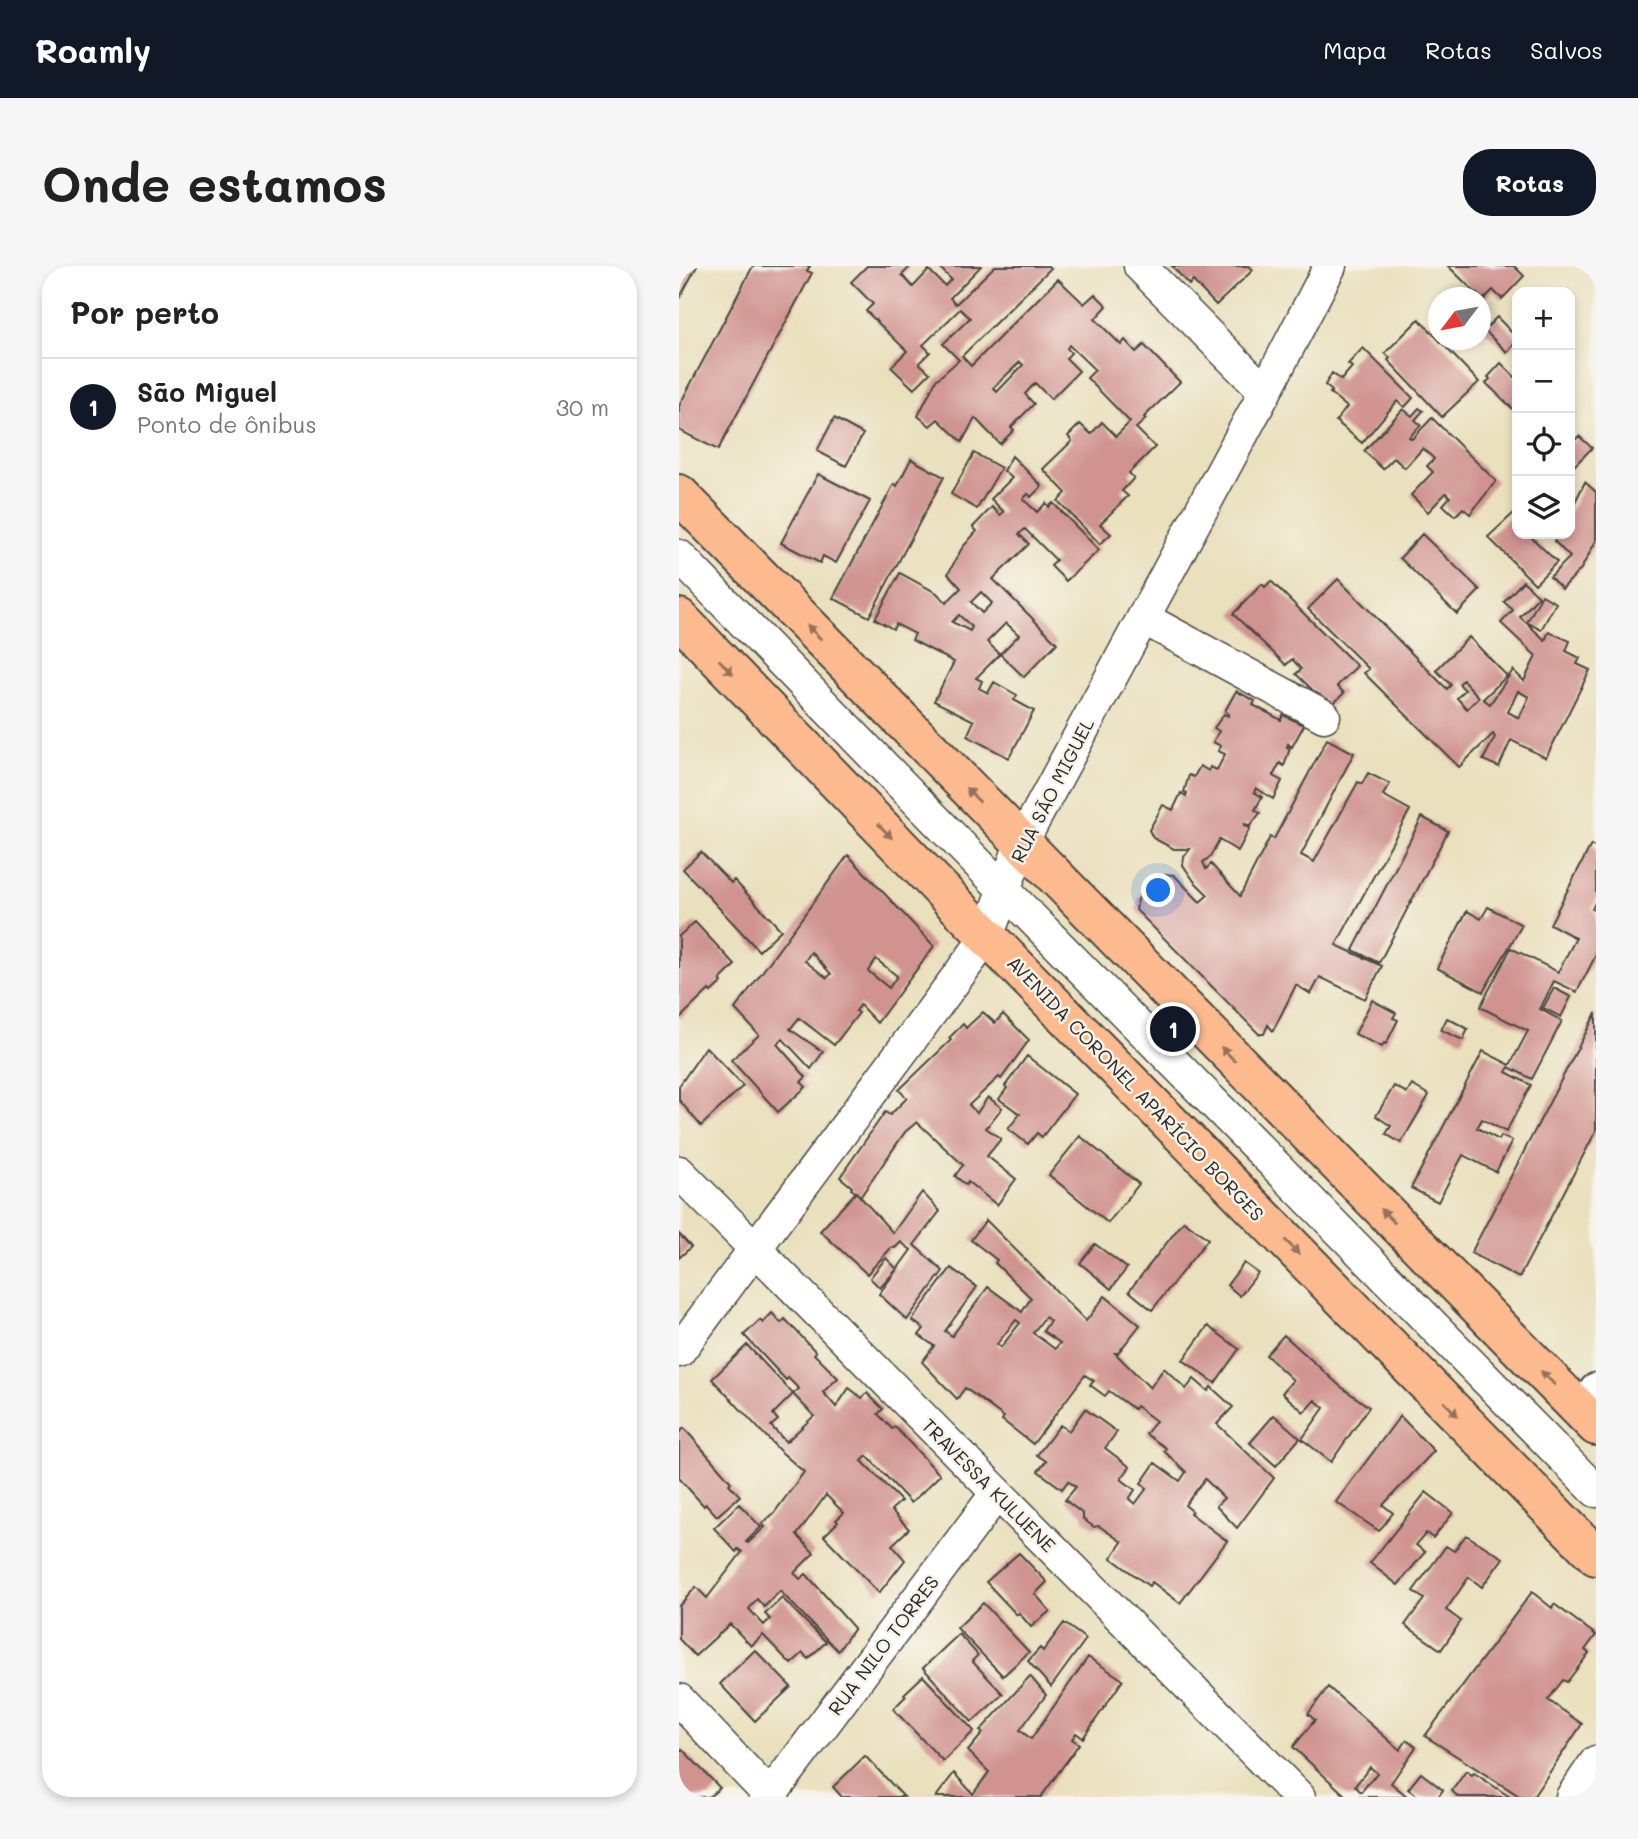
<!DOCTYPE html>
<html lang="pt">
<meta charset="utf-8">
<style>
:root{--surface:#fff;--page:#f6f6f6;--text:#222;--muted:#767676;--line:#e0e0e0;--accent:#111827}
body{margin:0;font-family:Mali,sans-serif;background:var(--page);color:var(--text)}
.controls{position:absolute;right:21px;top:21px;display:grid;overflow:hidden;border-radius:14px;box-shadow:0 4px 10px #0003}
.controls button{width:63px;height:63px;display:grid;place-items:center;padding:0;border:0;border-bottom:2px solid var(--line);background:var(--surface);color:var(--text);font:35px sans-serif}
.compass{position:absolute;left:749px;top:21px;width:63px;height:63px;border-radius:50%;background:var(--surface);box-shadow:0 4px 10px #0003;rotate:238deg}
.you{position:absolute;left:480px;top:625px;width:24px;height:24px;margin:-18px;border:5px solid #fff;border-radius:50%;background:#1a73e8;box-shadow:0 0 0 10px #1a73e833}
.badge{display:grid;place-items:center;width:46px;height:46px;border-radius:50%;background:var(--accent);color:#fff;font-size:23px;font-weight:700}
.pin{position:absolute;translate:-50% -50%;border:4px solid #fff;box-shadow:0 2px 7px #0006}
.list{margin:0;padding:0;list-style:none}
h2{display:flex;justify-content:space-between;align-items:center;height:91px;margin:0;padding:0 28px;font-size:30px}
h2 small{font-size:23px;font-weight:400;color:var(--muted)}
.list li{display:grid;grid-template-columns:46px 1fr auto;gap:21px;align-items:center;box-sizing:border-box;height:98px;padding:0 28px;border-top:2px solid var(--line)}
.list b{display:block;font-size:26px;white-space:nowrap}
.list p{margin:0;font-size:23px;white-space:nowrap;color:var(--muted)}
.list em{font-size:23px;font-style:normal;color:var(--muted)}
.icon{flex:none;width:38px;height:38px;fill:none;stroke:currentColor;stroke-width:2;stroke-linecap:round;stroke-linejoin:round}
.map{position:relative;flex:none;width:917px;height:1531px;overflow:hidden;border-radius:28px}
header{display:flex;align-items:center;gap:42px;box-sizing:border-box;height:98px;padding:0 35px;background:var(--accent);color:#fff}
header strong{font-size:33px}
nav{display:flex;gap:38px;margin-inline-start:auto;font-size:24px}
.intro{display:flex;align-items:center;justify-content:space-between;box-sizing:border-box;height:168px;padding:0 42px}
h1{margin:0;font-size:49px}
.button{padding:18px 32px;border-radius:28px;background:var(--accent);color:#fff;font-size:24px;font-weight:700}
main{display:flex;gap:42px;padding:0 42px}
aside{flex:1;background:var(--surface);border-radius:28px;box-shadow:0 4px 10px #0003}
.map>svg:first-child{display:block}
</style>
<header>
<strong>Roamly</strong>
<nav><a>Mapa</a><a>Rotas</a><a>Salvos</a></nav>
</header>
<div class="intro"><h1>Onde estamos</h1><a class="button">Rotas</a></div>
<main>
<aside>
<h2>Por perto<small></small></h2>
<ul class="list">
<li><span class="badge">1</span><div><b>São Miguel</b><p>Ponto de ônibus</p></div><em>30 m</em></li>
</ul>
</aside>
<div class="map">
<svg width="917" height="1531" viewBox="0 0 917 1531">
<rect width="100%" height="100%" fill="#f7f3e8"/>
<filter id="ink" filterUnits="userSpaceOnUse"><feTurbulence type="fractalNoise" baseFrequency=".0143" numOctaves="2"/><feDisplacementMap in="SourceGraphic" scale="14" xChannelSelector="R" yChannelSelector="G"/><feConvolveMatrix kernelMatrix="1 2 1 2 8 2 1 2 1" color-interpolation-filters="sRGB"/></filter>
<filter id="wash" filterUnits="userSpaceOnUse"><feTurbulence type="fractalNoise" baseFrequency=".00686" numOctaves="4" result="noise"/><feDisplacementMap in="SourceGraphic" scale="28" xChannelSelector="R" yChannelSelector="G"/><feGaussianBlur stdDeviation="1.57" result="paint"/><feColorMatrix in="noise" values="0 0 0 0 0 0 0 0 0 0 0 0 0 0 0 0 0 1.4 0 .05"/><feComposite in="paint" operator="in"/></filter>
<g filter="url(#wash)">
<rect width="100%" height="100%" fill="#eae0bd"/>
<g id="blocks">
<path fill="#d09390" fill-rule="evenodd" d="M0 0H18L0 33Z
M74 0H131L128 5 133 7 39 184 0 164V140Z
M188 0H232L223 9 234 21 250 4 266 20 272 13 259 0H302L271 32 277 38 316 0H369L372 2 283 90 292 100 379 13 405 38 416 28 428 40 416 53 442 79 446 74 457 86 465 79 501 116 465 151 467 153 457 162 476 181 450 207 455 212 443 225 449 230 421 258 432 268 421 278 379 235 387 227 364 203 393 175 389 170 401 158 412 168 423 156 437 170 451 156 408 112 416 104 390 79 388 82 392 87 387 92 400 105 372 133 356 117 346 128 355 138 332 161 335 164 321 178 296 152 283 176 259 153 251 160 239 150 257 114 280 94 264 78 291 52 281 43 244 79 251 86 240 97 251 107 235 123 212 101 228 85 187 45 194 38 172 16ZM341 96 344 99 318 126 314 122Z
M493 0H570L574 4 537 39 514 15 510 19Z
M769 0H835L845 10 823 33 814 24 804 34Z
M818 51 838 72V75L828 86 805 64Z
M740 53 800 116 763 151 709 94 711 92 706 87Z
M684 82 734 132 726 141 718 135 683 177 657 155 668 141 651 127 653 125 646 119 653 107 662 114 673 101 669 98Z
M822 97 838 113V147L807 117 811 113 809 111Z
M740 142 744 145 736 154 742 159 730 171 733 173 753 152 817 215 791 248 784 242 776 250 764 239 771 231 767 227 749 246 732 229 754 206 748 200 755 193 744 182 726 202 715 192 704 203 685 185 724 143 733 150Z
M155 152 184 168 167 200 138 185Z
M900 170 913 182 895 200 891 196V179Z
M295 187 322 202 298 243 272 228Z
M333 190 363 220 352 231 349 228 344 233 358 246 367 237 370 241 374 237 420 284 387 315 372 300 377 294 346 263 340 268 350 278 314 313 378 377 345 411 321 388 297 412 303 415 300 422 309 427 315 416 338 429 335 434 355 445 330 492 288 470 295 455 255 435 275 396 233 374 236 368 217 358 214 363 196 353 221 307 258 327 267 337 282 322 269 308 283 282 298 265 294 261 313 241 321 249 325 246 312 233 333 212 325 205ZM302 326 313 337 303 347 292 336ZM280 349 293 361 291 365 273 356ZM327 357 340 369 321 388 308 376Z
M232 193 265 211 190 351 154 332 215 218 218 220Z
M139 208 191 235 157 297 144 290 141 297 102 277Z
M906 216 917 226V275L902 303 883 323 871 311 891 291 875 275 879 268H891V246Z
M838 244V268H849L878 296 856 318 809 271Z
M743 268 801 324 778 348 721 292Z
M659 313 768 423 772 419 757 404 790 371 828 410 804 433 811 438 834 404 845 415 857 390 822 357 834 344 825 336 844 315 860 330 841 351 866 374 870 366 891 375 887 385 901 392 898 398 911 404 867 492 832 474 820 501 804 494 816 471 814 468 780 501 685 407 690 403 629 343ZM784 414 800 431 788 443 778 432 786 424 780 418ZM839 425 850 431 840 452 829 446Z
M592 315 678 400 658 420 665 427 651 441 617 408 622 403 613 393 607 399 554 348 583 318 586 321Z
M863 329 877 337 862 364 848 356Z
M557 425 576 435 574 439 602 454 604 449 625 459 613 481 609 478 608 481 611 482 605 500 601 497 594 510 603 515 594 533 577 522 575 526 583 531 576 544 581 547 571 560 566 558 565 560 571 562 559 585 540 574 531 591 524 596 527 603 532 598 561 630 591 571 595 573 648 473 675 487 622 589 635 596 679 516 683 518 689 507 711 518 704 529 731 544 657 679 703 700 686 733 641 711 632 728 617 719 594 765 589 759 585 768H580L457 644 459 633 486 608 495 609 521 636 529 629 515 615 504 599 505 591 511 583H495L474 572 470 564 484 539 494 544 502 527 507 530 508 527 505 526 510 509 515 511 521 500 530 505 531 501 538 504 546 488 539 485 542 480 534 476 540 465 535 462 545 448 549 450 550 448 546 445Z
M743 551 769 565 700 697 674 684Z
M912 579 917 582V635L913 643 917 646V689L898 726 875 715 861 743 883 755 853 813 830 801 827 806 852 819 827 866 803 853 798 862 820 874 822 870 833 875 817 906 784 889 759 936 732 922 804 785 831 799 849 765 801 741 832 682 879 706 897 672 871 658Z
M22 586 52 617 55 614 102 664 80 685 4 603Z
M169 589 255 680 198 757 181 739 177 745 180 747 155 779 120 752 111 763 144 786 132 803 104 773 98 778 127 811 122 816 127 821 99 846 52 794 80 769 56 743ZM132 686 152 708 148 712 126 695ZM197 693 218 710 210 722 189 705Z
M809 641 843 659 804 726 758 702 788 645 802 653Z
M16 656 56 699 41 714 43 716 32 726 30 724 0 753V670Z
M875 722 892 731 882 751 864 742Z
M693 734 717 747 714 752 719 754 707 778 705 777 703 781 676 768Z
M304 746 316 757 324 748 350 774 322 813 320 811 290 839 298 847 309 831 323 842 307 862 322 873 308 890 337 913 318 939 289 916 287 919 276 910 284 899 238 856 226 866 182 930 172 923 173 921 161 911 206 846 211 849 228 832 220 824 272 774 270 772 284 758 287 762Z
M917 747V865L840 1012 792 987Z
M768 752 789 763 784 774 762 764Z
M27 781 64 820 22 860 0 834V820Z
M348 790 396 828 363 871 358 867 349 878 329 863 341 848 320 833 328 822 326 820Z
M733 819 750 829 722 877 707 868 712 860 697 850 715 820 728 827Z
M401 870 460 918 429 957 370 909Z
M177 926 214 967 243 926 261 945 235 979 264 1005 228 1054 200 1028 232 984 222 976 216 982 213 981 188 1008 141 965Z
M307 954 407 1055 426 1030 461 1059 439 1087H436L471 1122 485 1102 507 1123 515 1113 529 1125 532 1121 554 1141 538 1158 595 1212 558 1262 537 1240 545 1232 526 1213 506 1239 513 1245 511 1247 548 1275 501 1337 473 1316 470 1320 432 1292 443 1276 420 1260 415 1261 404 1253V1248L386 1234 397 1221 389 1215 383 1223 359 1205 367 1195 358 1189 381 1159 390 1165 406 1143 438 1166 426 1182 451 1201 442 1213 456 1224 450 1233 456 1238 468 1222 462 1217 476 1197 501 1215 507 1206 485 1185 487 1182 467 1168 477 1155 457 1140 455 1143 430 1125 426 1130 411 1119 415 1115 406 1109 354 1178 323 1154 325 1151 286 1122 278 1133 243 1096 255 1080 240 1069 245 1063 233 1054 272 1002 298 1021 266 1065 273 1070 309 1021 343 1046 352 1032 316 997 318 994 292 974ZM366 1051 371 1055 364 1065 381 1077 376 1083 354 1067ZM337 1054 341 1057 322 1081 318 1078Z
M505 955 529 973 473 1044 450 1025Z
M0 968 12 981 0 992Z
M416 978 448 1002 432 1023 401 997Z
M207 992 218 1003 201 1022 191 1012Z
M565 997 579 1007 561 1030 548 1019Z
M93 1047 102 1057 106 1053 137 1086 135 1088 159 1112 144 1126 157 1141 170 1122 183 1132 188 1127 204 1143 199 1148 213 1163 216 1161 261 1209 232 1237 188 1190 183 1195 222 1235 212 1244 230 1263 213 1279 226 1294 200 1327 145 1270 159 1256 157 1254 165 1247 147 1229 118 1269 135 1287 115 1307 121 1313 127 1308 175 1362 159 1385 101 1325 85 1341 78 1333 70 1343 85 1359 91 1353 86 1348 103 1332 147 1376 129 1393 124 1387 112 1398 84 1369 72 1380 51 1358 16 1390 0 1373V1340L17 1321 28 1332 63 1286 59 1283 57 1286 35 1262 60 1238 82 1261 67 1276 69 1277 86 1261 83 1258 95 1247 125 1206 100 1184 33 1113 68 1079 114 1128 120 1123 109 1112 107 1114 65 1069 81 1054 84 1057ZM114 1128 135 1150 107 1176 92 1160 99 1154 94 1148Z
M529 1060 560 1083 536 1117 504 1094Z
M605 1069 661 1120 690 1141 652 1196 623 1173 645 1142 636 1134 625 1146 603 1127 614 1114 587 1089Z
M595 1149 621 1172 597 1200 571 1177Z
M721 1150 755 1185 704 1239 714 1247 700 1265 657 1236Z
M5 1162 52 1216 50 1218 61 1230 38 1250 27 1238 25 1240 0 1212V1167Z
M747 1226 774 1247 754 1272 747 1267 737 1279 746 1286 719 1319 691 1297Z
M787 1269 824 1292 803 1321 790 1311 767 1344 782 1355 762 1384 726 1359 745 1333 734 1325 767 1280 775 1285Z
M340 1287 368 1316 356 1328 371 1345 352 1361 340 1347 338 1349 307 1316Z
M853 1326 873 1342 875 1338 917 1369 906 1384 910 1387 888 1416 884 1414 869 1434 903 1458 854 1531H842L746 1470Z
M304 1337 350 1386 324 1410 278 1362Z
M385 1357 407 1373 372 1421 349 1395 361 1382 364 1385Z
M280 1368 299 1389 293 1395 324 1428 293 1456 244 1402Z
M76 1384 112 1421 76 1455 41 1418Z
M409 1391 444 1414 404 1472 397 1467 393 1473 400 1478 362 1531H257L275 1507 294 1528 310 1506 289 1485 304 1467 301 1465 351 1410 367 1429 341 1464 352 1473Z
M244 1410 295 1465 264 1495 214 1443 227 1430 225 1428Z
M649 1421 721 1484 728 1474 737 1481 712 1517 729 1531H668L614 1481 636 1454 629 1448ZM691 1501 698 1507 682 1526 676 1520Z
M3 1483 41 1522 30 1531H0V1486Z
M186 1490 225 1531H163L154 1521Z
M787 1505 793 1509 795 1507 831 1531H779L773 1525Z
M742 1507 764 1524 759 1531H740L729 1523Z"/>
</g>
</g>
<g filter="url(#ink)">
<use href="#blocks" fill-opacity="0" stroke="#484641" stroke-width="2"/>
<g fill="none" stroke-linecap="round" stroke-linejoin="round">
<defs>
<path id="minor" d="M461 0 586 126
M0 290 325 624 917 1225
M464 352 645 450
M0 906 620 1531
M0 1085 308 671 342 578 586 126 651 0
M904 1147 917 1123
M0 1434 92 1531
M90 1531 318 1227
M893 1531 917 1496"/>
<path id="major" d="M0 228 917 1160
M0 352 279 641 917 1290"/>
</defs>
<use href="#minor" stroke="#484641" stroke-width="35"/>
<use href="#major" stroke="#484641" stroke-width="42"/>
<use href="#minor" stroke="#fff" stroke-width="32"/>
<use href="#major" stroke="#fcba8e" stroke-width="38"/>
</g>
<defs><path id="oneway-solid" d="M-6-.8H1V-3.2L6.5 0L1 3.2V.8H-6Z" transform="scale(1.75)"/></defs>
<g fill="#94725c">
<use href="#oneway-solid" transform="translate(135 366) rotate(-134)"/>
<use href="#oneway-solid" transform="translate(47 401) rotate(46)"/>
<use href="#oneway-solid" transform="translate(294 529) rotate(-134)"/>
<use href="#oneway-solid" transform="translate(206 565) rotate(46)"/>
<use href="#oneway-solid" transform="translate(549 788) rotate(-135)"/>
<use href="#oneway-solid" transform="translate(709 950) rotate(-135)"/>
<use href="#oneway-solid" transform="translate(613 981) rotate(46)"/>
<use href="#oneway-solid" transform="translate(869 1112) rotate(-135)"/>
<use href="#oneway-solid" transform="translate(772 1143) rotate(46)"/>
</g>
</g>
<g text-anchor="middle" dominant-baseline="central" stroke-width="5" stroke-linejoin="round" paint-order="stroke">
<g font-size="19" fill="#2b2b2b" stroke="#f7f3e8">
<text transform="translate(373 524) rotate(-63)">RUA SÃO MIGUEL</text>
<text transform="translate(457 822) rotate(46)">AVENIDA CORONEL APARÍCIO BORGES</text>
<text transform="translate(310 1219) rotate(45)">TRAVESSA KULUENE</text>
<text transform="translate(204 1379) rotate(-53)">RUA NILO TORRES</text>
</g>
</g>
</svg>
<div class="controls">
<button>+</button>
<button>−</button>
<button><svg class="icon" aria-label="locate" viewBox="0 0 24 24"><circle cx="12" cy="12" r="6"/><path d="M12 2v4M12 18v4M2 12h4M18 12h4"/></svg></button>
<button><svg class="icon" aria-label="layers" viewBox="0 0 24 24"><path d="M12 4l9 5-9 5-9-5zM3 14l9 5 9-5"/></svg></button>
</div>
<svg class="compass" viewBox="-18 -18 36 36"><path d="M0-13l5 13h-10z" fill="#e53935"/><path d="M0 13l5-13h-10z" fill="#767676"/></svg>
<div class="you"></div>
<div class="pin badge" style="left:494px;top:763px">1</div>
</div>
</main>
